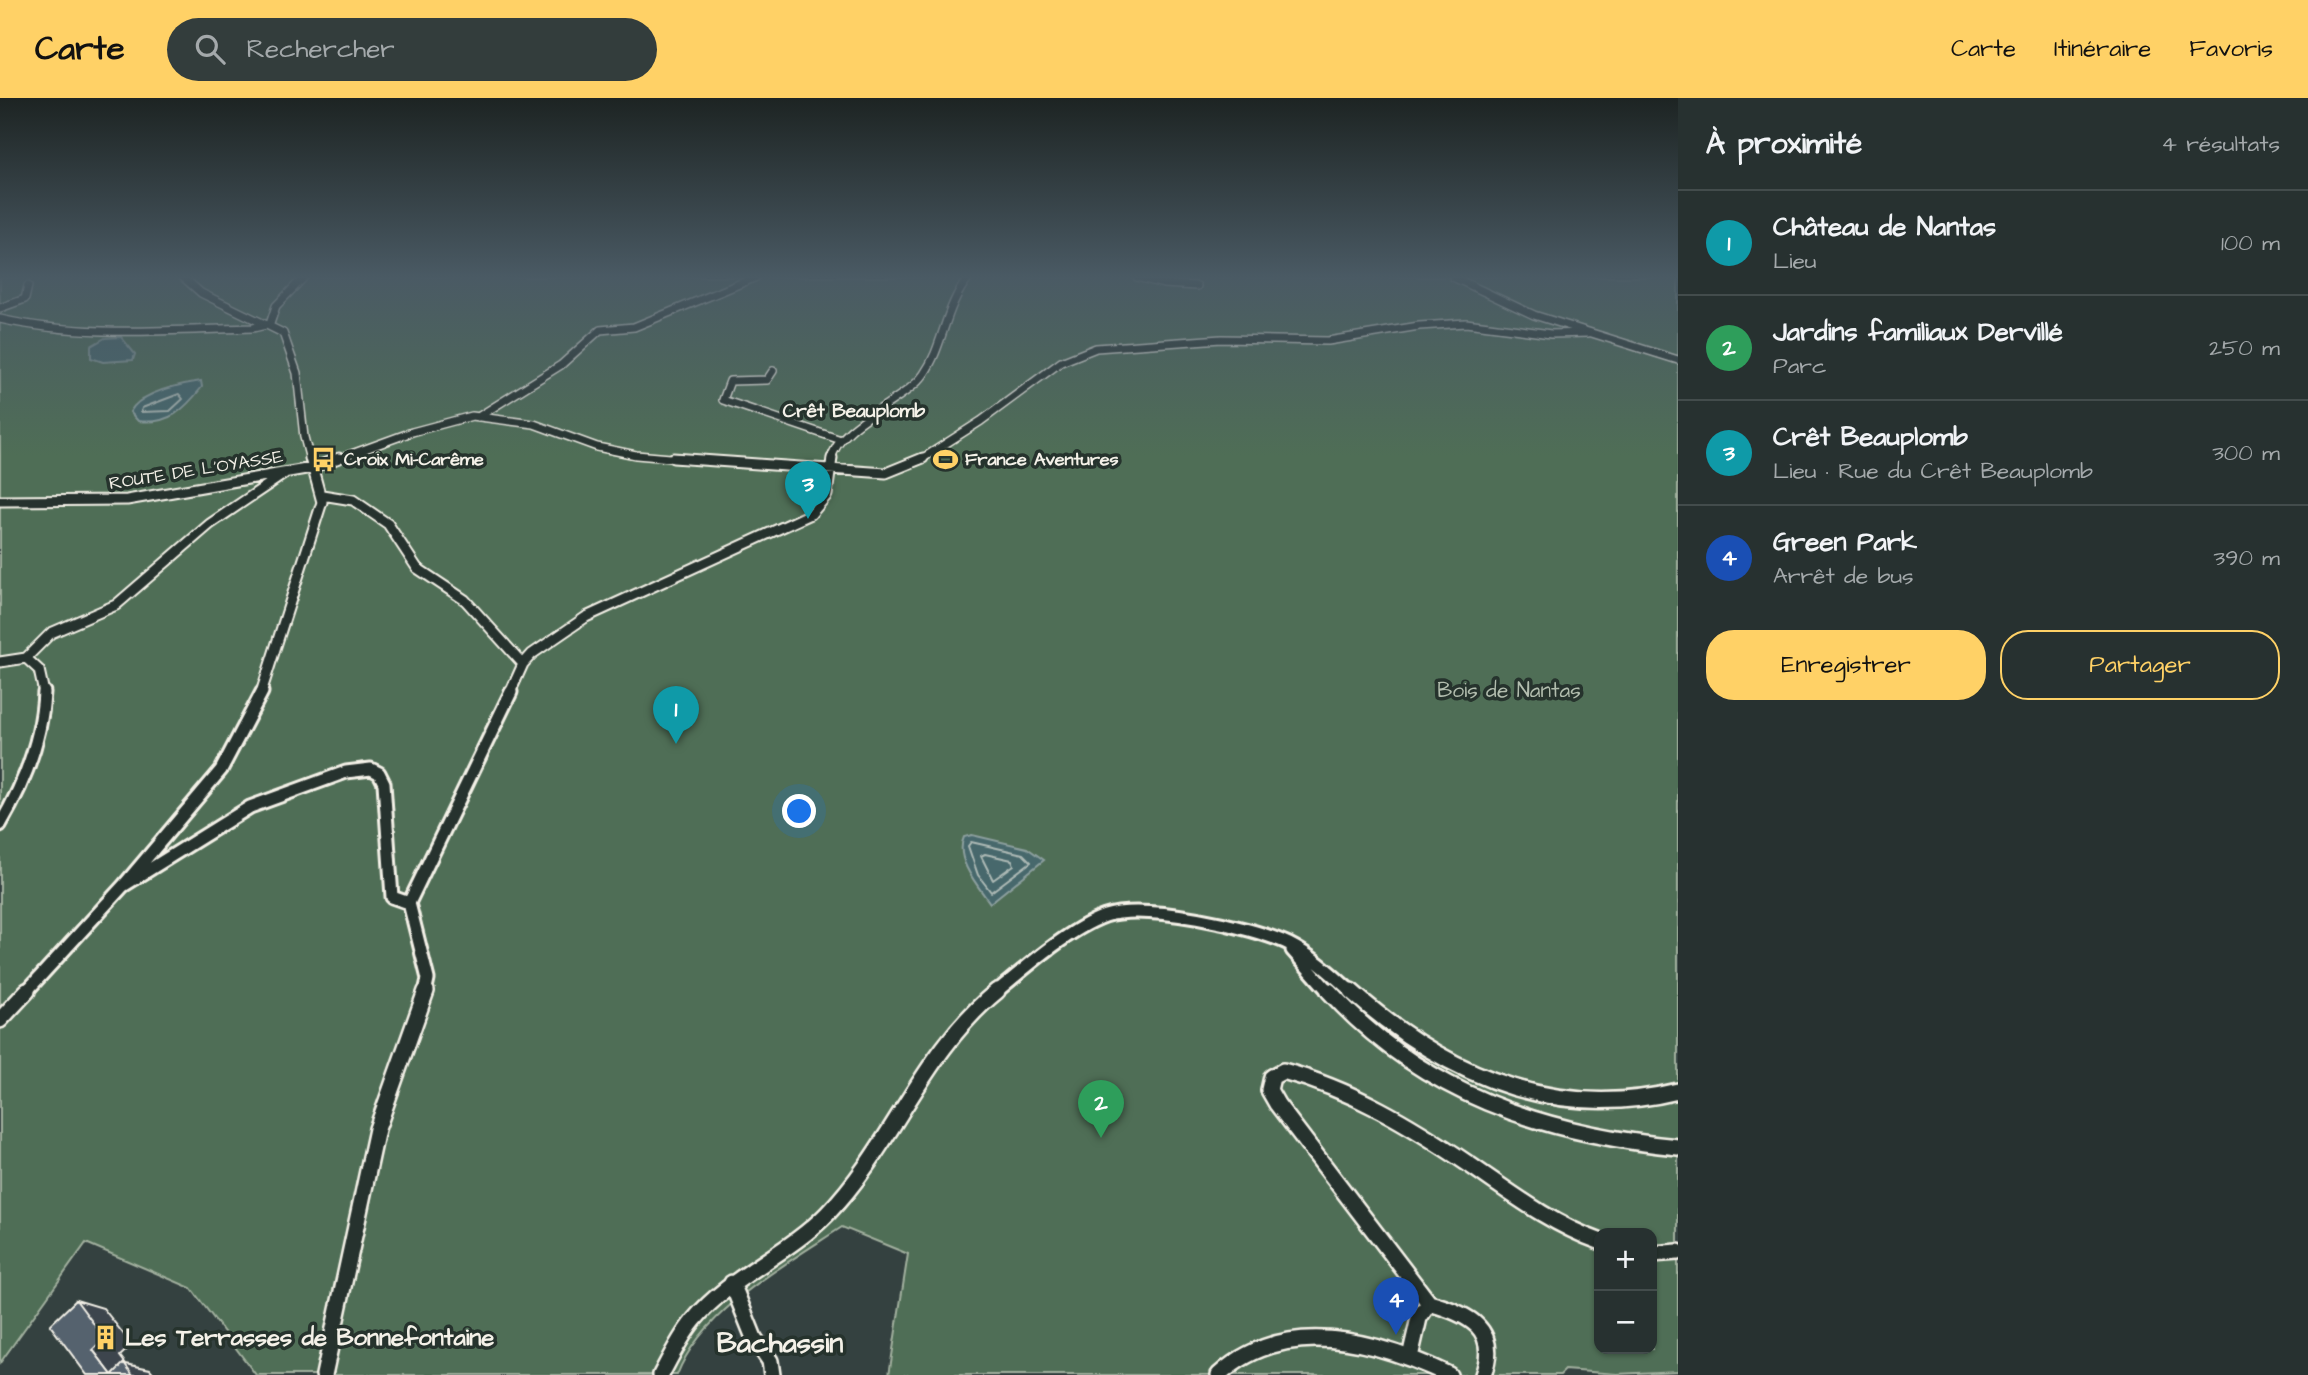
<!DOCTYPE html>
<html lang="fr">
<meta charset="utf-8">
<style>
:root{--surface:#273130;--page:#333d3c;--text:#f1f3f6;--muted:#a4a9ab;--line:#434c4c;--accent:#ffd166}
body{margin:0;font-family:"Architects Daughter",sans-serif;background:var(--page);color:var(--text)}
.controls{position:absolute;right:21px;bottom:21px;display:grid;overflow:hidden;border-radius:14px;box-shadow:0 2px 5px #0004}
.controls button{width:63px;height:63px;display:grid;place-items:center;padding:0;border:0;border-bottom:2px solid var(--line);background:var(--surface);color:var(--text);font:35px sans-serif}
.you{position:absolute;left:800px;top:714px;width:24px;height:24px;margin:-18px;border:5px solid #fff;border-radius:50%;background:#1a73e8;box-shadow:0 0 0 10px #1a73e833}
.badge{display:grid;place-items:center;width:46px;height:46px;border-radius:50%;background:var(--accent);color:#fff;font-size:23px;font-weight:700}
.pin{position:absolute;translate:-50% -58px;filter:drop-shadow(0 2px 4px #0008)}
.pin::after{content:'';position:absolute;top:37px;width:24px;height:21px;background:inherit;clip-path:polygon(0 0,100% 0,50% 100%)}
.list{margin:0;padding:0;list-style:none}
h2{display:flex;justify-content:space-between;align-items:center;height:91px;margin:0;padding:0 28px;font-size:30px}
h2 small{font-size:23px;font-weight:400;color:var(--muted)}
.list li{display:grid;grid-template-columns:46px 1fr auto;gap:21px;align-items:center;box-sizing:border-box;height:105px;padding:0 28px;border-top:2px solid var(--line)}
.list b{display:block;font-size:26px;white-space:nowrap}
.list p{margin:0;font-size:23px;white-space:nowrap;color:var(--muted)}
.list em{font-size:23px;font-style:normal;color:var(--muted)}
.actions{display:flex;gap:14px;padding:21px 28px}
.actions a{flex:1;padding:16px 0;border:2px solid var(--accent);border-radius:28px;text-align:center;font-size:24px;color:var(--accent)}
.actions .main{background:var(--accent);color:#111}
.icon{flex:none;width:38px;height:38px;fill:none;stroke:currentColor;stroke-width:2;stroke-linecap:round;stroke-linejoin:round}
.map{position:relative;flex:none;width:1678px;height:1277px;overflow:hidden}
header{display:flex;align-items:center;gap:42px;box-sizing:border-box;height:98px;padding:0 35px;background:var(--accent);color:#111}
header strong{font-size:33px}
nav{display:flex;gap:38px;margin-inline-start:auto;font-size:24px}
.search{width:490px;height:63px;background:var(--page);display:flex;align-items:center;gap:18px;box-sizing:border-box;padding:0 24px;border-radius:38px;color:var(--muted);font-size:26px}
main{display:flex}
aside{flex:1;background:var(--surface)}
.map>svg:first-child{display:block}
</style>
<header>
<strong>Carte</strong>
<div class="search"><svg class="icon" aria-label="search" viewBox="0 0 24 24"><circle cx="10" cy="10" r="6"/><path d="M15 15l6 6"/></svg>Rechercher</div>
<nav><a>Carte</a><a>Itinéraire</a><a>Favoris</a></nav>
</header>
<main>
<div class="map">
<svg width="1678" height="1277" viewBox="0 0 1678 1277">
<rect width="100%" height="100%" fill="#344140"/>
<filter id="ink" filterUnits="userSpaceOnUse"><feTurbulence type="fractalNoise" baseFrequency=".0143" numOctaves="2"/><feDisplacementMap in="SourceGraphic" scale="14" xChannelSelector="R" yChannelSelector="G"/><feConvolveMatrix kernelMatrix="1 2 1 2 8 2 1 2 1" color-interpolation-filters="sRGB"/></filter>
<g filter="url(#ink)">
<path fill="#506e56" stroke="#a2b09f" stroke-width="2" fill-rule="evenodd" d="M0 179H1678V1273L1617 1276 1565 1272 1560 1277H889L908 1156 842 1129C787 1165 701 1213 677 1277H256L191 1190 86 1145 0 1265ZM1599 1135H1652V1251H1599Z"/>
<path fill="#46686c" stroke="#8c9f9e" stroke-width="2" d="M121 239 135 256 133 262 103 264 91 260V248L105 240Z
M201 283 202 289C184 312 169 327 138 323L130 314C140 294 182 286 201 283Z
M972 737 1027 750 1044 762 990 805C978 788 954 761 964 739Z"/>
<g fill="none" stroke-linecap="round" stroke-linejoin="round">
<path stroke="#aebab6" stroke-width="2" d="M179 296 183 301 170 313 141 314 142 310Z
M971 744 1023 756 1031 764 991 794 978 777 968 748Z
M985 756 1012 762 1014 767 993 782 981 758Z"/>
<defs>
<path id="minor-far3" d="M183 179 201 195 283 235 297 275 304 339 310 362
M1137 179 1164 186 1197 188
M1453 179 1534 217 1678 262
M0 210 25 201 28 188
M0 221C83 240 168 232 253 230L270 226
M270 226 276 208 304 179
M773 273 767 282 730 283 723 302 841 342
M478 319 561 267 600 232 634 229 756 179
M335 362 412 334 472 318 534 326 597 349 636 357 694 362
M831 362C838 325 906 303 924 276 944 247 944 210 969 179
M920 362 981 323 1061 264 1096 250 1221 241 1328 243 1419 228 1466 225 1551 236 1588 235"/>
<path id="minor-far2" d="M673 360 886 375 923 360
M322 397 353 402 388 426 417 470 465 502 523 566
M0 403 127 402 312 370 339 360
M0 564 26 560
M44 595 39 572 26 560 51 535 116 507 210 426 284 376
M261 595 322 404 310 360
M510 595 523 566 532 556 586 519 811 416 827 397 832 360"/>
<path id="minor-far1" d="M0 727C24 686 42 641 44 594
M123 788 221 672 262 594
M1292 852 1330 895
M25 895 123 788 250 709 346 674 371 671 379 675 384 685 392 799 409 805
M425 895 428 881 409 805 511 594
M995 895C1025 870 1069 831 1105 818 1144 805 1251 828 1289 846 1313 858 1333 877 1353 895"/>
<path id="minor" d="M1329 893C1421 995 1543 1036 1678 1049
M1351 893C1444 976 1553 1024 1678 993
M0 922 27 893
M1652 1156 1678 1154
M732 1185 754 1240 770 1263 772 1277
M1429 1205 1277 1006 1269 992 1272 979 1283 973C1351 991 1411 1027 1470 1067 1511 1095 1551 1126 1599 1143
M1410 1259 1419 1220 1429 1205C1469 1216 1500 1231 1483 1277
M324 1277 377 1031 426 893
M661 1277C671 1258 680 1239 694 1222 730 1178 787 1157 827 1116 893 1048 922 954 997 893
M1219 1277C1285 1217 1376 1242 1449 1277"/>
</defs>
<use href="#minor-far3" stroke="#f4f1e8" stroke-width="10"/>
<use href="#minor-far2" stroke="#f4f1e8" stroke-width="13"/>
<use href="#minor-far1" stroke="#f4f1e8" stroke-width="17"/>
<use href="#minor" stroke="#f4f1e8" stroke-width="20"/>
<use href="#minor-far3" stroke="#26332d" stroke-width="7"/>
<use href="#minor-far2" stroke="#26332d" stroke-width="9"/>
<use href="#minor-far1" stroke="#26332d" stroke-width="11"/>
<use href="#minor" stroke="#26332d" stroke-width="15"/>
</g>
<path fill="#3c454d" stroke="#f4f1e8" stroke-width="2" d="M76 1202 103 1210 132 1247 120 1258 126 1266 150 1271 155 1277H112L93 1252Z"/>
<path fill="#55626e" stroke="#f4f1e8" stroke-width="2" d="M76 1202 105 1241 93 1252 112 1277H87L50 1227Z
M124 1265 133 1277H112Z"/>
</g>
<linearGradient id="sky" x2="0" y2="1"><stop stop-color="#1d2423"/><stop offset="0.5" stop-color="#4a5a64"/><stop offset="1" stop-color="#4a5a64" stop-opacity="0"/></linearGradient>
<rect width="1678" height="358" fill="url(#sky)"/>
<defs>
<symbol id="bus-bare" viewBox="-9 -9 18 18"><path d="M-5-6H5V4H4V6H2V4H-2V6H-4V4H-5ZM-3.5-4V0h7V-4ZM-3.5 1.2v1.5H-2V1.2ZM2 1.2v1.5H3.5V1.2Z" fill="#ffd166" stroke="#26332d" stroke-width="2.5" paint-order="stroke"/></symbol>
<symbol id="stadium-bare" viewBox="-9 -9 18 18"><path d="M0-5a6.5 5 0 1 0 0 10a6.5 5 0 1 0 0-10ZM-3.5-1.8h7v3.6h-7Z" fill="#ffd166" stroke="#26332d" stroke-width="2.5" paint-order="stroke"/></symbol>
<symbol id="building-bare" viewBox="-9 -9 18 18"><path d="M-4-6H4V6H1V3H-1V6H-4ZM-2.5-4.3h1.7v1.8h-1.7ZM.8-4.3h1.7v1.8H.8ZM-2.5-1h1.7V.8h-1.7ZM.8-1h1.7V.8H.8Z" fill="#ffd166" stroke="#26332d" stroke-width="2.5" paint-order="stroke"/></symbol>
</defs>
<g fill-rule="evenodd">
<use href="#bus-bare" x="306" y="344" width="35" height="35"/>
<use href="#stadium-bare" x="928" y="344" width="35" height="35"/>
<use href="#building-bare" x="88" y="1222" width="35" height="35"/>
</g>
<g text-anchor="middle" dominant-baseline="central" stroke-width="7" stroke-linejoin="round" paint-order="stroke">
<g font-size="18" font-weight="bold" fill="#f4f1e8" stroke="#26332d" text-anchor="start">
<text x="344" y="361">Croix Mi-Carême</text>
<text x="965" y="361">France Aventures</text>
</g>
<g font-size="18" fill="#f4f1e8" stroke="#26332d">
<text transform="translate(196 372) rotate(-9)">ROUTE DE L'OYASSE</text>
</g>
<g font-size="19" font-weight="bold" fill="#f4f1e8" stroke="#26332d">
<text x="854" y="313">Crêt Beauplomb</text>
</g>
<g font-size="21" fill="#b2bdae" stroke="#26332d">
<text x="1509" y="592">Bois de Nantas</text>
</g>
<g font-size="24" font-weight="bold" fill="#f4f1e8" stroke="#26332d" text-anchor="start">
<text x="125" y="1240">Les Terrasses de Bonnefontaine</text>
</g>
<g font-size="28" font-weight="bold" fill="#f4f1e8" stroke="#26332d">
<text x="780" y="1245">Bachassin</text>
</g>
</g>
</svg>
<div class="controls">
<button>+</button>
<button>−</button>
</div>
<div class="you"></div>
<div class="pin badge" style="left:676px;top:646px;background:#0f9aa8">1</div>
<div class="pin badge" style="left:1101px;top:1040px;background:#2e9e5b">2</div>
<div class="pin badge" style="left:808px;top:421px;background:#0f9aa8">3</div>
<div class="pin badge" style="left:1396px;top:1237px;background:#1a4fb4">4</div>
</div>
<aside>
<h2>À proximité<small>4 résultats</small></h2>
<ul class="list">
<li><span class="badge" style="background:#0f9aa8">1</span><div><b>Château de Nantas</b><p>Lieu</p></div><em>100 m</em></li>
<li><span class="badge" style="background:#2e9e5b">2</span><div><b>Jardins familiaux Dervillé</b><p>Parc</p></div><em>250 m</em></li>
<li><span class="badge" style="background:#0f9aa8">3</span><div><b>Crêt Beauplomb</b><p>Lieu · Rue du Crêt Beauplomb</p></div><em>300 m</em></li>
<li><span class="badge" style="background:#1a4fb4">4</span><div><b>Green Park</b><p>Arrêt de bus</p></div><em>390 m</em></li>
</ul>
<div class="actions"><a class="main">Enregistrer</a><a>Partager</a></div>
</aside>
</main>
